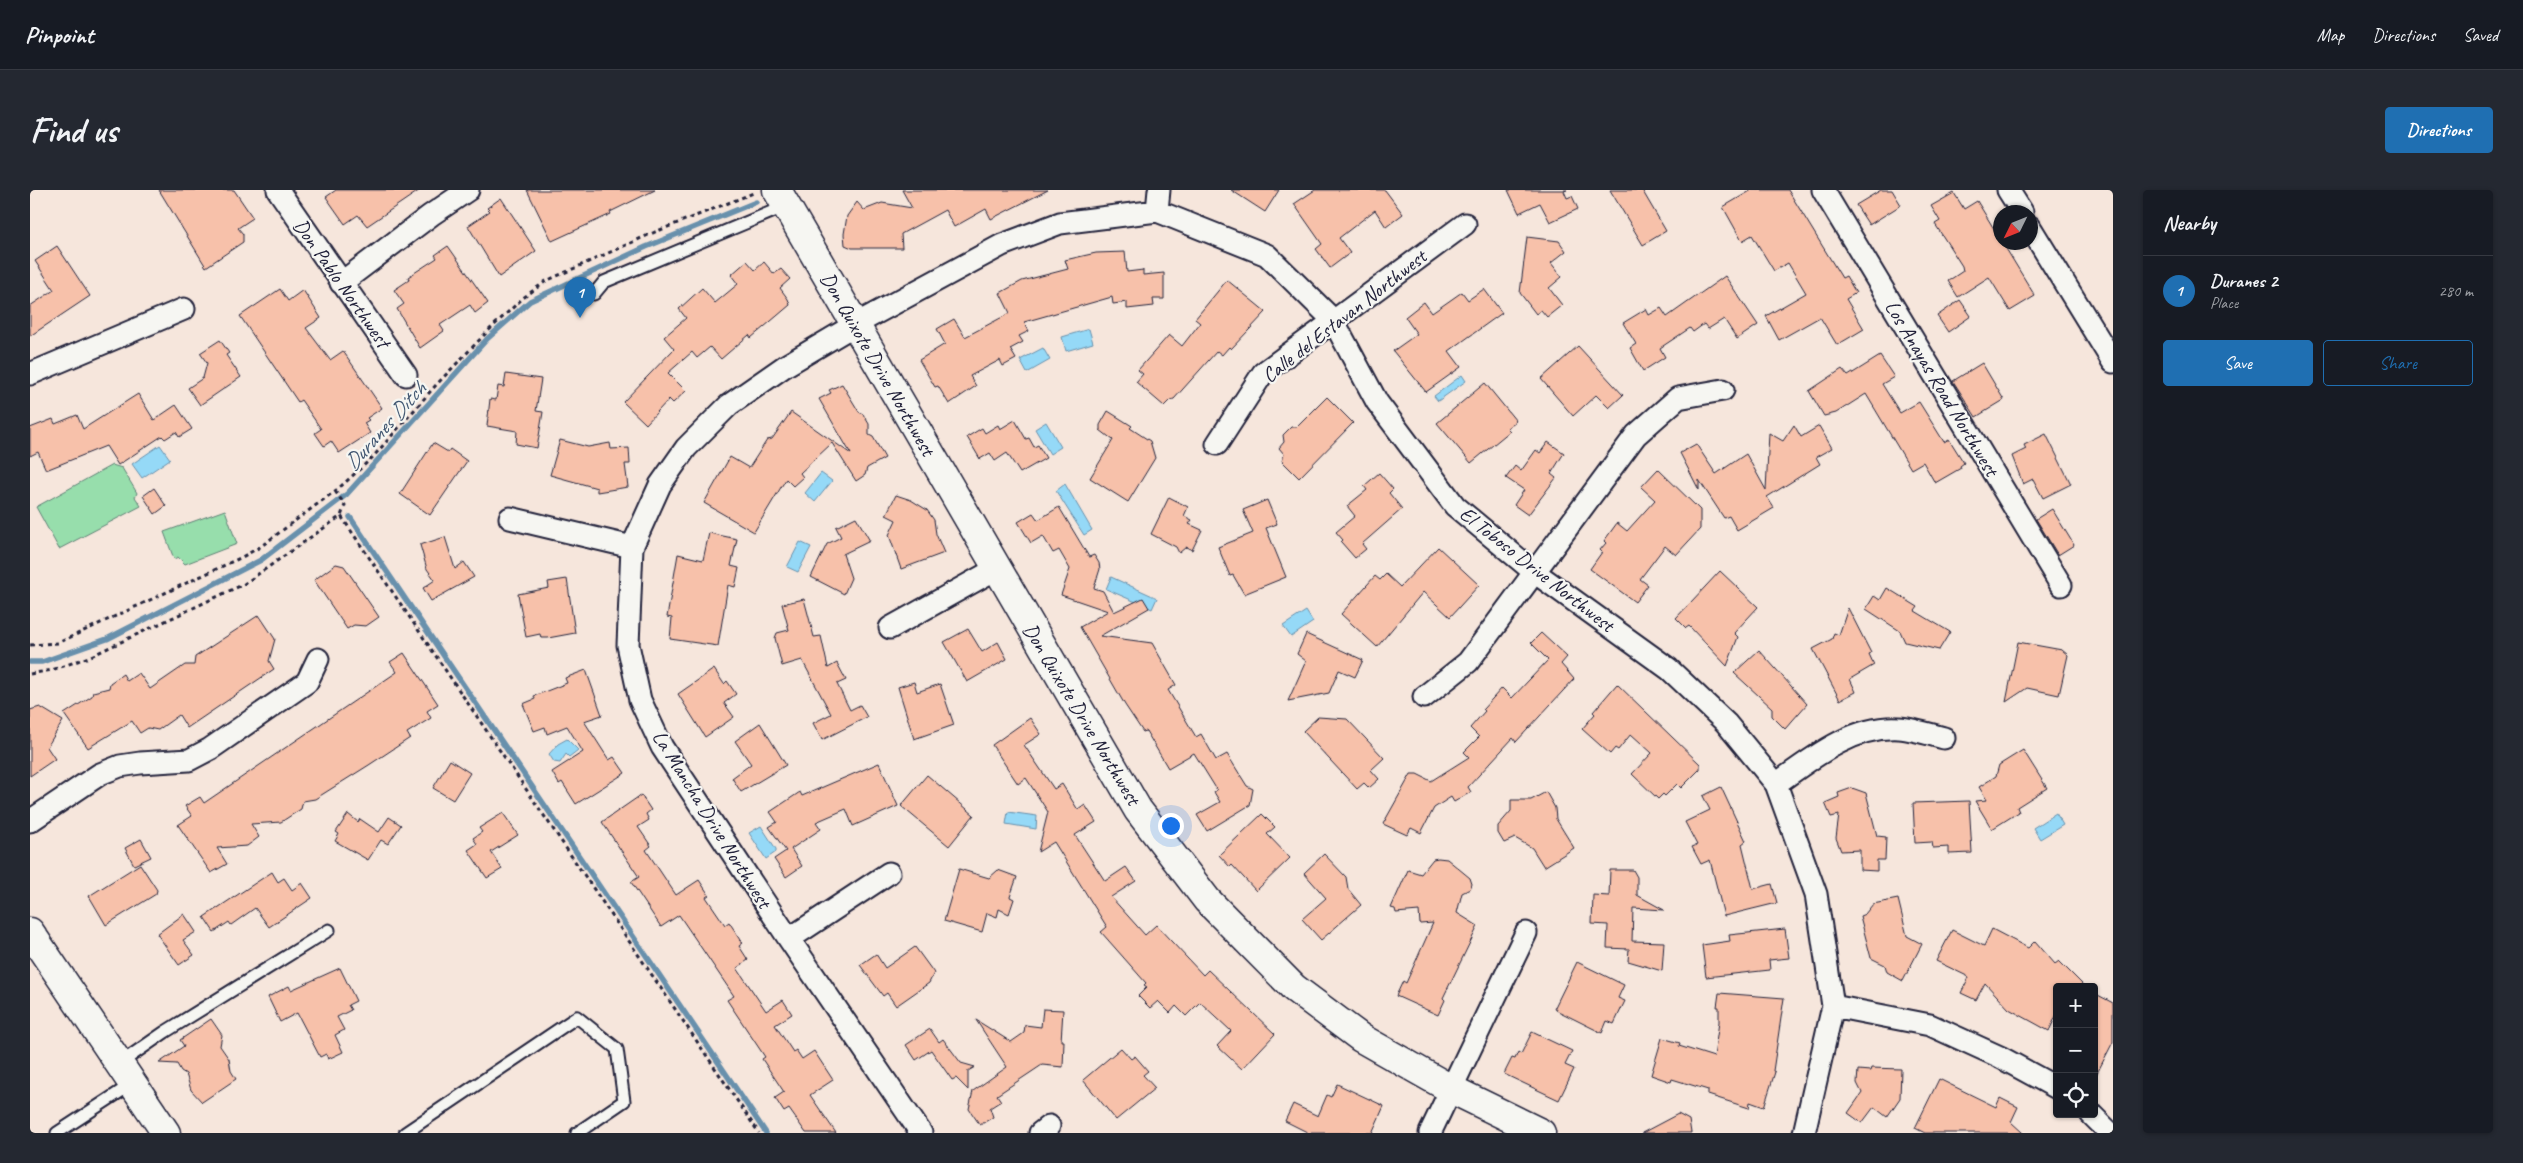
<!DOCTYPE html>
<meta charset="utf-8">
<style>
:root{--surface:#171b24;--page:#242831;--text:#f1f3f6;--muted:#9ea1a6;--line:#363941;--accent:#1f6fb2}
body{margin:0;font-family:Caveat,sans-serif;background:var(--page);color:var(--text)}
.controls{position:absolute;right:15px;bottom:15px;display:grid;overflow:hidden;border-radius:5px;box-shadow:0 1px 4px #0004}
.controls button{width:45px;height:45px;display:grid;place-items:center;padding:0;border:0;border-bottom:1px solid var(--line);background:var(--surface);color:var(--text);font:25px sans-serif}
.compass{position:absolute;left:1963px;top:15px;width:45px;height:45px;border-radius:50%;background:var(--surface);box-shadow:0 1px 4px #0004;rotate:227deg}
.you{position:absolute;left:1140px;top:635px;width:18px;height:18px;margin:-12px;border:4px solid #fff;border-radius:50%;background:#1a73e8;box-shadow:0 0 0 8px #1a73e833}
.badge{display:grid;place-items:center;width:32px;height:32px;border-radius:50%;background:var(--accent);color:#fff;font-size:16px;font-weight:700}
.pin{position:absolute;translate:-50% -41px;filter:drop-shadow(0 1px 2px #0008)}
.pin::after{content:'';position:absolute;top:26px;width:18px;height:15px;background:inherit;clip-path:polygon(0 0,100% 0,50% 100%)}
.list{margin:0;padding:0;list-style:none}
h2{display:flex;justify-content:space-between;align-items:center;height:65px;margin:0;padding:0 20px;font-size:21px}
h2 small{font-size:16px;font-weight:400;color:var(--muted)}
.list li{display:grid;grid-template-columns:32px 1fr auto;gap:15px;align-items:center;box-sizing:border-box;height:70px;padding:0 20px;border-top:1px solid var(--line)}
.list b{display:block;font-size:19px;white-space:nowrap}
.list p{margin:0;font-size:16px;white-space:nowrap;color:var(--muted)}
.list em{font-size:16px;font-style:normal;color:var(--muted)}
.actions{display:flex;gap:10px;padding:15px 20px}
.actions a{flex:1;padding:11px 0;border:1px solid var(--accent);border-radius:5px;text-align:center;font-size:18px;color:var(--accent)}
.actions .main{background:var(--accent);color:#fff}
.icon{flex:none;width:28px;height:28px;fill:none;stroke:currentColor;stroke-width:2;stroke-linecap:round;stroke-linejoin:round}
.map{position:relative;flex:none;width:2083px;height:943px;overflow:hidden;border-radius:5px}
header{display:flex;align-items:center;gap:30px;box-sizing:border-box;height:70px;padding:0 25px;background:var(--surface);border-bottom:1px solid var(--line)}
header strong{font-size:24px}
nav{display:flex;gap:28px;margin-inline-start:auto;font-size:18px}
.intro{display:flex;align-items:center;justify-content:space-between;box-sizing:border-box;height:120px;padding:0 30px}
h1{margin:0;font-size:35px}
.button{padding:12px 22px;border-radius:5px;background:var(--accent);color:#fff;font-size:18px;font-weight:700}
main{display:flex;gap:30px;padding:0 30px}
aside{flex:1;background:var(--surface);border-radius:5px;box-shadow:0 1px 4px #0004}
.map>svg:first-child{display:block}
</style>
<header>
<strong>Pinpoint</strong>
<nav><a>Map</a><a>Directions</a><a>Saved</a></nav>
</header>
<div class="intro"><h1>Find us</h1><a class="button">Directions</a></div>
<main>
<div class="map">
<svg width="2083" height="943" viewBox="0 0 2083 943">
<rect width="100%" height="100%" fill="#f6e6dc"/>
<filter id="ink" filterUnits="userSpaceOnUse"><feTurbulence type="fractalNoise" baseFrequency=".02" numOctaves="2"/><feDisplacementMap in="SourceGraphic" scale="10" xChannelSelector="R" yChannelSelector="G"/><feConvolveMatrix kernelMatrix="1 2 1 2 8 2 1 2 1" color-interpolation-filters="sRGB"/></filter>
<g filter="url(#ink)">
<path fill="#97deac" stroke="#5c8074" d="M82 275 92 278 107 303 105 307 111 316 29 359 6 317Z
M195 320 207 354 155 374 148 367 144 369 134 342Z"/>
<path fill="#95d9f7" stroke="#6790ac" d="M1059 139 1063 153 1036 161 1032 147Z
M1013 158 1020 170 997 183 990 170Z
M1432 185 1436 191 1408 211 1404 206Z
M1016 232 1031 257 1020 264 1005 239Z
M130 255 140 269 112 288 102 274Z
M791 283 802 291 785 312 775 303Z
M1035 294 1062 340 1054 345 1026 301Z
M770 352 781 357 768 382 757 377Z
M1081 387 1127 408 1122 419 1076 399Z
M1276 421 1283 432 1261 447 1253 436Z
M537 549 548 560 539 567 536 564 530 573 524 572 519 564 528 554Z
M978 622 1007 626 1006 639 976 634Z
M2026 623 2033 635 2010 649 2003 638Z
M731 636 746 659V662L736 669 719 643Z"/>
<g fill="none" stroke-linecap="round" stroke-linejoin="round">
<path stroke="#6790ac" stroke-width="5.5" d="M320 327 736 943
M0 472H12L77 449 231 370 317 304 457 149 500 111 616 57 726 12"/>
</g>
<path fill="#f7c1aa" stroke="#22223b" d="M129 0H204L223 28 208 38 213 44V52L176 77Z
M306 0H390L337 36 328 25 315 34 296 7Z
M497 0H625L580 22 581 24 522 51Z
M872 0H1018L961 29 956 19 924 37 915 20 871 44 872 58H822L815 55 814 44 817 26 827 12 834 20 852 13 882 18Z
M1201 0H1249L1235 22Z
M1285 0H1355L1373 24 1356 37 1345 20 1309 48 1320 63 1300 78 1286 59 1292 54 1264 14Z
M1478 0H1537L1534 1 1537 8 1542 6 1548 19 1520 32 1510 13 1489 23Z
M1580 0H1612L1636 41 1613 55Z
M1722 0H1758L1812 88 1816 86 1826 103 1816 109 1834 139 1807 155 1790 127 1749 150 1736 126 1776 103 1758 73 1744 81 1722 45 1712 51 1693 17Z
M1851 0H1862L1871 15 1839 35 1826 15Z
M1924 3 1934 19 1947 11 2005 106 1980 121 1959 87 1928 107 1918 91 1933 81 1932 76 1905 34 1910 31 1901 16Z
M471 8 506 61 469 87 438 36 460 21 457 18Z
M1497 47 1529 51 1536 61 1521 73 1532 87 1519 98 1532 115 1517 127 1511 120 1506 124 1490 103Z
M27 56 60 106 0 146V116L24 100 5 71Z
M418 56 458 113 445 123 440 115 410 135 414 141 390 158 367 119 374 114 364 100 379 90 378 87 407 68 405 65Z
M1095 62 1097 82 1113 80V85L1134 83V109H1123L1124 116 1097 119V112L1083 114 1082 107 994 132 999 141 989 146 993 152 980 159 986 169 973 176 970 170 940 186 946 196 919 214 908 196 905 197 889 170 915 154 907 139 924 129 935 147 980 123 970 103 992 91 1038 79 1035 70 1066 63Z
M717 71 725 80 734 72 744 84 751 79 760 89 750 98 758 109 760 115 721 148 719 145 691 169 680 157 667 168 662 162 638 183 656 201 643 213 639 209 616 234 593 212 644 159 634 147 656 128 649 119 672 98 685 113 708 94 701 85Z
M1695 86 1728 135 1707 149 1694 129 1678 139 1674 134 1663 142 1660 138 1630 158 1635 167 1613 181 1600 158 1606 154 1593 133 1616 119 1619 125 1631 118 1637 127Z
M1197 90 1236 122 1201 159 1199 157 1192 165 1187 161 1144 209 1140 210 1134 216 1106 192 1113 184 1108 180 1139 145 1152 156 1170 133 1165 129Z
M250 99 258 111 273 100 291 128 276 138 300 170 313 161 352 218 337 228 339 230 334 233 340 243 309 263 301 251 294 256 285 243 291 239 271 210 268 212 210 126Z
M1454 99 1472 123 1419 161 1431 177 1396 202 1363 161 1387 144 1375 127 1394 112 1402 123 1432 102 1438 110Z
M1930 110 1941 126 1918 142 1907 126Z
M190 150 199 163 196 165 211 187 170 215 158 198 173 188 177 173 170 163Z
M1548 156 1593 205 1579 218 1566 205 1543 226 1511 189Z
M1850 166 1864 187 1852 194 1870 223 1889 212 1914 252 1919 249 1934 273 1930 276 1931 278 1905 293 1893 272 1881 279 1836 204 1806 223 1794 226 1779 201 1812 179 1818 186Z
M1952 173 1974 210 1946 227 1923 191Z
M476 184 511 189 506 221 513 222 507 258 486 254 487 241 457 236 460 209 466 210 468 196 474 197Z
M1455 193 1486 231 1477 238 1480 241 1441 273 1407 233Z
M812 194 829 222 833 224 839 234V245L843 247 855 268 837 278 835 285 826 291 802 253 770 283 773 287 763 296 756 289 724 342 674 313 700 267 719 278 737 250 742 249 761 222 821 264 789 209 801 203 799 200Z
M108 204 124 230 146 215 162 239 149 247 146 242 135 249 132 246 88 275 76 256 16 280 8 262 0 266V238L23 229 25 234 47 225 53 239Z
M1297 207 1323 233 1269 288 1252 271 1254 264 1249 258 1254 252 1253 245 1261 237H1267Z
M1078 221 1102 236 1100 238 1120 251 1125 268 1098 312 1060 288 1083 250 1070 240V235Z
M985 230 996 249 999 248 1004 257 1008 255 1016 268 990 283 977 263 965 271 960 263 950 269 937 247 952 238 955 243 968 235 970 239Z
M1764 235 1771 247 1789 236 1802 258 1786 267 1790 274 1737 307 1744 318 1707 340 1699 326 1694 328 1669 290V300L1650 263 1666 254 1686 284 1716 264 1736 300 1739 243 1753 251Z
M2016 244 2041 294 2013 308 2003 289 1993 294 1982 266 1996 259 1994 255Z
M530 250 558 257 580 253 581 259 599 258 600 274H595L598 297 567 302V298L520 285Z
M1518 252 1534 263 1521 284 1526 288 1498 325 1484 315 1494 300 1476 288 1485 276 1491 281 1506 260 1510 263Z
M403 253 418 262 420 259 437 271 400 325 370 304Z
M1628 279 1670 320V339L1646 365 1635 356 1610 389 1618 395 1605 412 1560 379 1572 362 1570 360 1576 353 1574 351 1587 333 1597 341 1625 310 1611 297Z
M1349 283 1363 299 1359 303 1372 319 1332 354 1336 359 1325 368 1311 352 1313 350 1306 342 1325 326 1317 316 1337 300 1334 296Z
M124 298 136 316 125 324 113 306Z
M866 305 881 310 897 320 904 330 906 344 914 363 871 379 859 345 866 330 856 325Z
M1139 307 1158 317 1154 326 1162 330 1159 334 1172 340 1162 360 1156 357 1149 363 1146 357 1121 344Z
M1237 310 1247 334 1236 338 1256 387 1214 404 1203 385 1200 386 1188 357 1223 343 1213 320Z
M1029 317 1059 367 1064 365 1069 373 1070 379 1064 398 1073 401 1084 422 1113 408 1119 418 1070 446 1122 453 1146 495 1138 500 1166 547 1171 544 1186 570 1197 564 1217 596 1223 599 1220 615 1177 641 1167 625 1190 612 1184 602 1187 600 1164 563 1138 578 1116 541 1113 542 1095 515 1050 437 1078 421 1031 405 1040 379 1029 360 1023 363 1013 346 1001 353 988 332 1003 323 1008 330Z
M2022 319 2044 355 2028 365 2006 329Z
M826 327 840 351 813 364 821 388 814 404 781 387 797 354 811 347 806 337Z
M679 343 707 349 701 376 709 378 705 397 698 395 688 456 640 449 642 428 637 427 648 364 673 370Z
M415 347 425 379 434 372 444 387 401 411 393 398 405 390 397 379 390 355Z
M1408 357 1449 395 1420 427 1393 402 1347 457 1311 424 1345 386 1350 390 1356 384 1370 397Z
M306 374 314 376 349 427 336 436 324 435 317 439 284 390Z
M1690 381 1728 417 1704 443 1708 447 1697 476 1659 436 1656 438 1646 428Z
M537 389 545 443 518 448H511L510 444 496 447 488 404 519 398 518 392Z
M1857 398 1888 417 1885 421 1920 442 1909 460 1875 452 1870 441 1836 419 1844 406 1850 410Z
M774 409 784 447 791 446 798 478 807 473 816 490 807 494 820 520 830 515 837 527 792 550 783 533 801 524 772 470 752 476 745 448 747 443 759 440 752 414Z
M1818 418 1841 463 1839 464 1844 475 1820 489 1826 502 1810 510 1783 459 1802 449 1804 443 1809 445Z
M229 425 245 449 239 471 244 479 157 538 149 525 128 540 118 538 110 543 102 531 58 558 34 524 62 506 63 502 79 498 80 493 93 484 97 491 109 483 120 499 155 475H164L165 467Z
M938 439 952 462 968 452 977 469 937 492 914 452Z
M1511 443 1537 467 1531 474 1544 489 1486 552 1483 548 1438 597 1441 602 1424 612 1421 607 1404 618 1391 643 1381 638 1377 645 1353 634 1381 584H1387L1401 591 1439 567 1434 562 1449 547 1440 538 1455 521 1453 519 1472 498 1482 508 1518 470 1501 453Z
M1276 444 1333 470 1325 487 1309 480 1299 503 1258 511 1276 471 1267 464Z
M1988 452 2032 460 2038 465 2029 505 1997 498 1976 512Z
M1729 460 1777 514 1755 539 1742 526V518L1704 483Z
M374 463 408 514 397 521 401 528 377 543 380 548 339 575 285 609 273 611 271 619 251 632 221 634 229 647 217 656 187 658 197 674 181 683 148 635 162 626 155 616 170 607 174 613 367 482 360 472Z
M684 479 694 494 697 491 706 504 694 513 704 527 675 547 648 504Z
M556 480 572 525 554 531 579 570 584 567 595 583 546 614 532 592 529 594 522 582 553 562 537 536 517 544 515 537 504 541 493 514 505 509 504 506 537 493 535 488Z
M884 492 887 502 910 494 924 535 884 549 868 497Z
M1587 494 1670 574V579L1651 598 1647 594 1635 606 1633 604 1628 609 1602 584 1622 563 1601 544 1588 560 1585 558 1580 564 1552 539 1565 524 1563 522Z
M10 517 33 531 17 557 25 569 0 586V520Z
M1288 527 1317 529 1354 568 1341 580 1349 589 1339 598 1334 593 1327 599 1273 541Z
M1000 528 1011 544 994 555 1024 599 1032 594 1048 620 1055 615 1066 632 1045 645 1075 691 1096 677 1106 691 1081 707 1115 745 1126 735 1173 785 1178 780 1245 844 1212 879 1187 856 1201 841 1170 812 1156 826 1146 816 1140 823 1128 811 1120 818 1108 806 1117 797 1114 795 1116 793 1071 742 1077 737 1024 652 1008 662 1018 622 996 588 988 594 962 555Z
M730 533 756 575 711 602 702 588 721 574 705 551Z
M1993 560 2017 598 1987 617 1989 622 1962 639 1945 611 1957 610 1949 597 1966 586 1969 575Z
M420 570 440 583 423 610 403 598Z
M849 573 868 616 823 636 816 619 786 632 791 639 761 659 772 676 756 687 744 669 756 661 739 637 747 632 740 622 770 602 772 606Z
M897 585 944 625 919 656 871 616Z
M1691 597 1716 651 1712 654 1723 699 1742 694 1747 713 1694 726 1680 670 1671 674 1662 657 1667 655 1655 632 1680 620 1673 606Z
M1822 598 1836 603 1847 646 1856 647 1855 670H1847V681L1830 680V660L1811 661 1806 648 1809 625 1801 627 1795 613 1809 607 1808 603Z
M1516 602 1525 618 1526 629 1544 658 1514 677 1502 658 1485 648 1474 653 1468 643V636L1481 621V610H1501Z
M611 605 621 620 616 624 619 630 608 637 621 656 616 660 646 705 669 690 679 705 676 707 695 735 699 732 713 753 709 756 718 770 707 778 736 821 753 810 762 824 745 835 763 862 766 860 772 869 784 861 803 890 780 905 806 943H776L759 919 754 922 745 908 754 902 732 869 735 867 697 810 704 806 649 725 631 737 601 692 609 687 572 632Z
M1939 611 1942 663 1919 664V657L1903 658 1902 652 1885 653 1883 613Z
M473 623 488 645 461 662 472 679 457 688 438 660 447 654 443 648 452 642 449 638Z
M318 624 328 632 330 629 349 642 359 627 371 635 358 654 351 650 338 670 305 651 309 644 306 642Z
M1232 624 1245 637 1237 644 1260 668 1226 701 1202 675 1200 677 1189 665Z
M111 649 121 667 104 675 95 658Z
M1294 664 1316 687 1318 699 1331 715 1291 750 1272 729 1296 708 1274 683Z
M1408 668 1417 669 1440 688 1442 694 1440 699 1432 703 1427 723 1448 736 1413 808 1415 810 1408 825 1366 806 1373 791 1376 793 1403 733 1390 734 1389 721 1366 723 1365 719 1361 718 1378 680 1391 684 1403 669Z
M110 674 127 700 126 704 76 735 59 706Z
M929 679 959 688 968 680 987 687 980 707 984 709 979 724 969 719 967 727 957 723 952 742 914 731Z
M1580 680H1603L1607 687V705L1634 720 1603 718 1602 751 1634 752 1632 781 1598 771 1599 759 1577 758 1578 735 1562 734 1563 705 1579 706Z
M242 682 248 692 254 688 262 700 272 693 282 708 239 737 225 718 201 735 199 732 184 742 174 727Z
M1868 709 1877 746 1892 754 1873 791 1857 782 1855 775 1841 768 1830 726 1835 724 1843 714Z
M154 724 166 742 153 750 164 765 149 775 127 744Z
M1755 739 1759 768 1739 770 1740 780 1676 787 1672 755 1700 751 1699 745Z
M1962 739 1998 758 2005 751 2025 774 2029 771 2055 797H2027V824L2019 841 1979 819 1955 793 1946 810 1931 803 1939 787 1906 771 1922 740 1954 756Z
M885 757 904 783 899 793 866 816 857 803 853 806 830 775 846 764 855 778Z
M1547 772 1594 795 1588 808 1595 811 1584 834 1577 831 1572 843 1524 819Z
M310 778 326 811 318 815 321 820 307 827 314 840 305 845 313 862 298 869 296 864 290 867 267 823 250 832 238 807 259 796 261 800Z
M1689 803 1754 808 1743 881 1745 882 1734 917 1720 912 1719 918 1678 905V900L1642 889 1641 892 1621 885 1632 848 1650 853 1649 856 1684 867 1689 832V817H1687Z
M2064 803 2083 813V852L2064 889Z
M1013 819 1033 820 1031 851H1034L1033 877 1012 875 967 905 971 911 960 918 963 927 950 935 939 919 943 901 977 877 946 830 981 852 994 843 995 835 1011 837Z
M181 829 192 845 190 856 199 869 201 881 206 889 172 912 161 900 156 884 151 881 147 874 129 873 154 856 150 850Z
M900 839 909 852 913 849 931 873 945 877 938 881V900L926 888 922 890 901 860 886 870 876 855Z
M1502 842 1542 861 1535 875 1544 879 1529 910 1474 884 1482 868 1485 869 1488 862 1491 864Z
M1091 858 1101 869 1105 866 1118 881 1113 885 1125 898 1086 930 1053 890Z
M1841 878 1871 879 1870 908 1857 927 1844 917 1832 933 1818 923 1832 903 1827 893 1828 880 1840 881Z
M1909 889 1966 917 1970 908 1988 917 1981 932 1993 943H1895L1885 938Z
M1307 894 1354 916 1342 943H1279L1255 931 1263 914 1288 926 1297 905 1301 907Z
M1648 924 1659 930 1661 943H1612Z"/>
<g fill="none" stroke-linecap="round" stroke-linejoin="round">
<defs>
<path id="lane" d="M564 104 574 92 756 16
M89 874 135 842 299 740
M27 943 102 894
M375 943 547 827 587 859 594 911 547 943"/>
<path id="street" d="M248 0 376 185
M1793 0 2031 395
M1978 0 1992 22
M1127 21 1129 0
M2000 37 2083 172
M311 93 401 25 438 0
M0 184 154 119
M1187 254 1233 183 1435 34
M480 328 602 357
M860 438 966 379
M1394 507 1438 472 1606 245 1648 208 1693 200
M1746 594C1781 569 1823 535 1869 538 1883 539 1899 544 1914 548
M0 631 70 584 90 576 110 573 159 570 180 559 277 492 288 469
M759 749 859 683
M1803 816 1900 835 1970 867 2027 898
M2061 924 2080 943
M891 943 759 749 632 557 610 510 598 455 602 357 630 295 656 258 699 215 755 176 826 134 972 55 1030 33 1127 21 1237 65 1303 130 1347 212 1425 316 1503 381 1639 479 1696 533 1746 594 1786 704 1803 816 1774 943
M1010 943 1019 936
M1400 943 1496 743"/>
<path id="secondary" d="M747 0 1108 620 1177 710 1264 798 1331 848 1421 899 1511 943
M0 742 136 943"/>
</defs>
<use href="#lane" stroke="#22223b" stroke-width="15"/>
<use href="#street" stroke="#22223b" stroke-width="25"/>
<use href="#secondary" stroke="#22223b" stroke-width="31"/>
<path stroke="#22223b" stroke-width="3" stroke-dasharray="4 4" stroke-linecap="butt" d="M305 301 315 315 311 326
M0 455 28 453 212 367 230 357 309 298 342 268 407 194 458 141 493 108 516 91 625 42 726 2
M0 484 22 480 59 467 214 394 311 326 729 943"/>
<use href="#lane" stroke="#f6f6f2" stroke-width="11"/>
<use href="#street" stroke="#f6f6f2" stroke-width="21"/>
<use href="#secondary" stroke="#f6f6f2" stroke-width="28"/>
</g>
</g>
<g text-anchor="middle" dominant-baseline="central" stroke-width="4.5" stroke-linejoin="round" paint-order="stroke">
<g font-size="21" fill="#22223b" stroke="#f6f6f2">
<text transform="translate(312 93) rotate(55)">Don Pablo Northwest</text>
<text transform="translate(1314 126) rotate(-38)">Calle del Estavan Northwest</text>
<text transform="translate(848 174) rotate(60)">Don Quixote Drive Northwest</text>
<text transform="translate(1912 198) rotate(59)">Los Anayas Road Northwest</text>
<text transform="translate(1507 379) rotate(38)">El Toboso Drive Northwest</text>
<text transform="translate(1052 524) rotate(59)">Don Quixote Drive Northwest</text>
<text transform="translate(682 629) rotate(58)">La Mancha Drive Northwest</text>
</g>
<g font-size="22" font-style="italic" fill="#445973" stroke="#f6f6f2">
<text transform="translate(355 236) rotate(-48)">Duranes Ditch</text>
</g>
</g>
</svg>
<div class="controls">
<button>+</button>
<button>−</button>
<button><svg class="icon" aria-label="locate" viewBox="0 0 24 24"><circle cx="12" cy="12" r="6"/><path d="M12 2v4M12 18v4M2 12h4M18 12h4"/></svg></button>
</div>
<svg class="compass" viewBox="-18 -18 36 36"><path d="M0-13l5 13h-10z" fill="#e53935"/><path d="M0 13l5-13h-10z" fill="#9ea1a6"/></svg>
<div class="you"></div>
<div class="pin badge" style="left:550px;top:128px">1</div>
</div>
<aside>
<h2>Nearby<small></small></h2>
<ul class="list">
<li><span class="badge">1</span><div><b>Duranes 2</b><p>Place</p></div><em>280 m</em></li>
</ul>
<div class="actions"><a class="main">Save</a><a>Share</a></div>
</aside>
</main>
